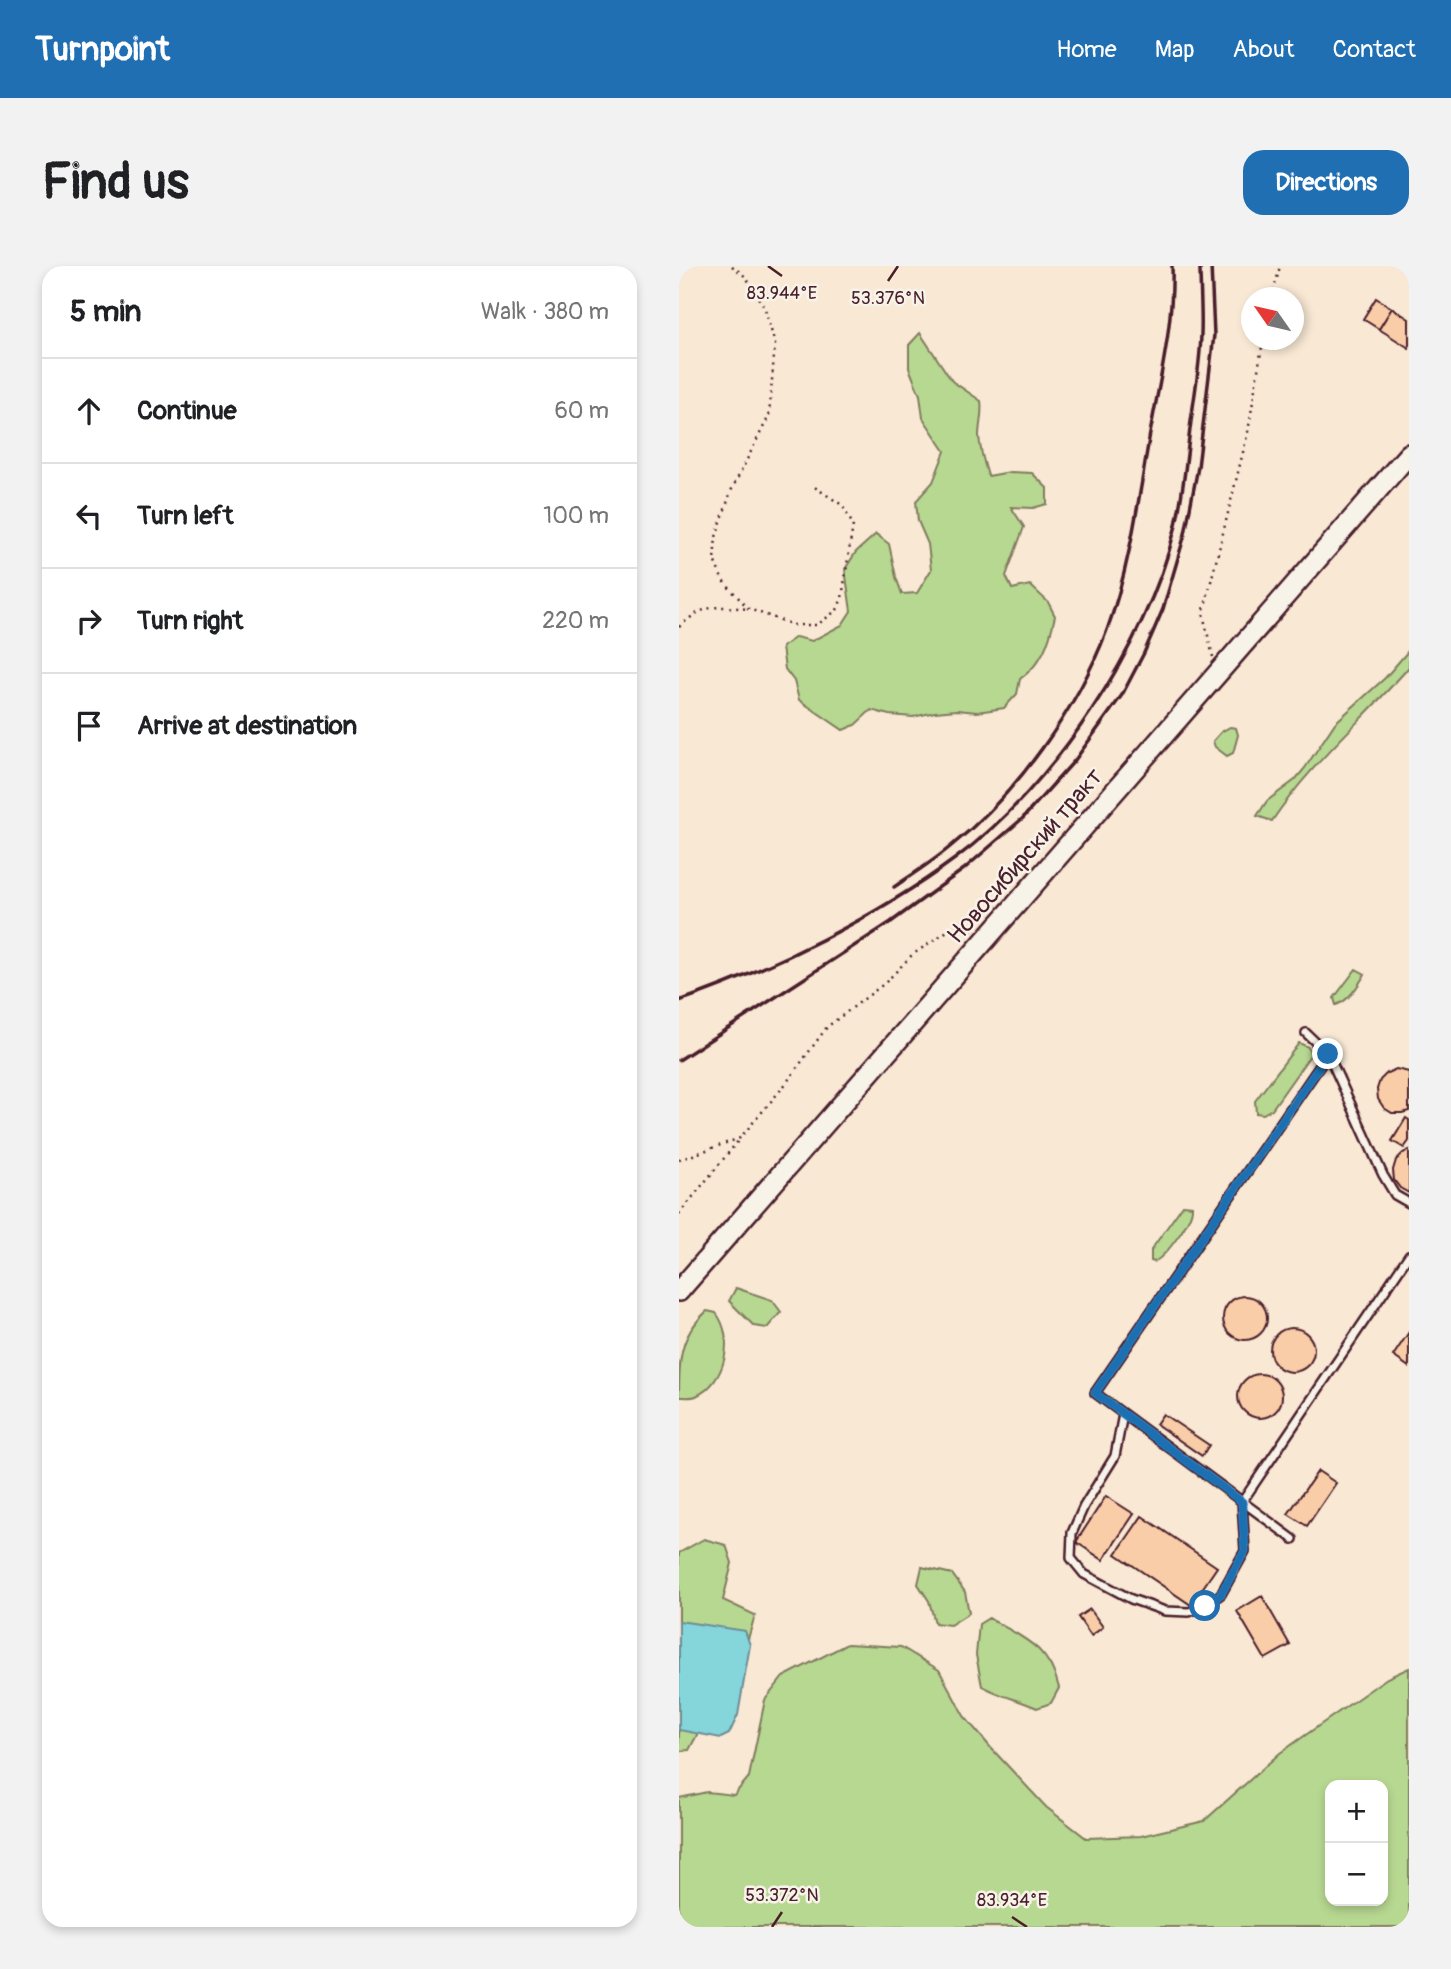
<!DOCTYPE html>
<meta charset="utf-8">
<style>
:root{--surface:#fff;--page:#f2f2f2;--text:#202124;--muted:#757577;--line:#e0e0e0;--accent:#1f6fb2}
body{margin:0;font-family:Pangolin,sans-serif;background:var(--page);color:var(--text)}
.controls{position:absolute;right:21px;bottom:21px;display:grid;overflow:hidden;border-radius:14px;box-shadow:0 4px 10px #0003}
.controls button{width:63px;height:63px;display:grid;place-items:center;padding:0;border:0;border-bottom:2px solid var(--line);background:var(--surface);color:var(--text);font:35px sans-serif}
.compass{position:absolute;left:562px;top:21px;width:63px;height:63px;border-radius:50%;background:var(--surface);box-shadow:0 4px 10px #0003;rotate:304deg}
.stop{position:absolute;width:21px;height:21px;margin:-16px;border:5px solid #1f6fb2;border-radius:50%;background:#fff}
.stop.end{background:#1f6fb2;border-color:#fff;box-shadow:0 2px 7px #0008}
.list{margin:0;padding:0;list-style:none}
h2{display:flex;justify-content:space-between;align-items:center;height:91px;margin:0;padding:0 28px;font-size:30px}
h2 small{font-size:23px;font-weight:400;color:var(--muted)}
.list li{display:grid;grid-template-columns:46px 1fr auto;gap:21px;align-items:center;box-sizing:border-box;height:105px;padding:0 28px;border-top:2px solid var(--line)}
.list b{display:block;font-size:26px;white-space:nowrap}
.list em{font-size:23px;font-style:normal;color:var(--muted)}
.icon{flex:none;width:38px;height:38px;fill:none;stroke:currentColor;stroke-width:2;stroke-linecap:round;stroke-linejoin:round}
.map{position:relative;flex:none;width:730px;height:1661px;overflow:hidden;border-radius:21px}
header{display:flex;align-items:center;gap:42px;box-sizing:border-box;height:98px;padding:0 35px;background:var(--accent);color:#fff}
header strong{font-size:33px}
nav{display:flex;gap:38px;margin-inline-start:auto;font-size:24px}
.intro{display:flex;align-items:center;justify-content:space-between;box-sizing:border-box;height:168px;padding:0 42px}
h1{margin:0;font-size:49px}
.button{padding:18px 32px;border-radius:21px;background:var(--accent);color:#fff;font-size:24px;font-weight:700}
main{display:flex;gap:42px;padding:0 42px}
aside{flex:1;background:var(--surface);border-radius:21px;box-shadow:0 4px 10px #0003}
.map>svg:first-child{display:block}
</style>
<header>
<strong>Turnpoint</strong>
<nav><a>Home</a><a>Map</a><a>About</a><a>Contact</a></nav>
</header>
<div class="intro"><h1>Find us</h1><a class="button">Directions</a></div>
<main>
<aside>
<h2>5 min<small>Walk · 380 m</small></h2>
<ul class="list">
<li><svg class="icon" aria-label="ahead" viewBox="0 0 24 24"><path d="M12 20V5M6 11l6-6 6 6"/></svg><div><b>Continue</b></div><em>60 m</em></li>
<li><svg class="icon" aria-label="left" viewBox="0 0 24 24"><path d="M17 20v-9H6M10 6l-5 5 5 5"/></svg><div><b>Turn left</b></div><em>100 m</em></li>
<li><svg class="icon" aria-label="right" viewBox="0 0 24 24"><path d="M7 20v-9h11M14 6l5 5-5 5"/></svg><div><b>Turn right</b></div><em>220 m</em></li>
<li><svg class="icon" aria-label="arrive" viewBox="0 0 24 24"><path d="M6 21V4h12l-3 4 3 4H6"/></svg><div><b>Arrive at destination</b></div></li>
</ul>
</aside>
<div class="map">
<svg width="730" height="1661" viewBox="0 0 730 1661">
<rect width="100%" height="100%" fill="#f8e8d4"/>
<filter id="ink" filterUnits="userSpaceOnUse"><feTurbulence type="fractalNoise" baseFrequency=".0143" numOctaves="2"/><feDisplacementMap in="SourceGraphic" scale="14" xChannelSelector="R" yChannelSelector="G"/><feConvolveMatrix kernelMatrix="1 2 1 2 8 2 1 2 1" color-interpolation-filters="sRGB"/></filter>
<g filter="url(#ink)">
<path fill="#b7d891" stroke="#807c5e" stroke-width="2" fill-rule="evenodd" d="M241 67 273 115 302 135C304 148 300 158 300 170 301 184 305 197 309 210L331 206 353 207 368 222V238L354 242 332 241 345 261 327 310 333 323 351 319 369 336 376 350C370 377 364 396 341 413L338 428 325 442 298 446 278 444 256 446 234 451 210 449 192 444 176 459 164 464 120 434 115 415 106 403 103 381 117 371 133 375 163 359 172 345 166 303 177 286 197 268 210 278 217 311 223 328 238 327 252 304 249 278 239 255 237 235 254 216 266 185 244 152 241 129 230 102V79Z
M730 384V401C685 453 632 497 593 555L578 550 588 535 616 514 626 502 656 457 706 412Z
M551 461 557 462 559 469 554 487 548 490 536 481 534 475 542 466Z
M677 703 686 708C679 720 670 735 657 739L655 732Z
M620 777 629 781 632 788 593 843 584 848 577 847 576 835Z
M504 939 513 940C514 954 487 990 475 996L472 995V984Z
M57 1022 93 1034 102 1046 88 1062 75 1060 50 1035Z
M28 1045 37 1047C56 1071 47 1117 17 1130 13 1132 5 1131 0 1131 0 1095 0 1070 28 1045Z
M25 1273 47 1279 53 1297 44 1334 76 1349 69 1373 10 1484 0 1485V1287Z
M243 1301 273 1308 286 1326 290 1347 271 1359 256 1357 250 1335 239 1318Z
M310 1352C344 1372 370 1380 380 1422L372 1437 358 1442C340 1434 321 1430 303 1420L297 1389 300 1358Z
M168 1378 222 1381 260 1404 285 1450 312 1482 367 1541 407 1572 462 1570 525 1555 601 1487 708 1412 730 1402V1661H0V1532L28 1526 55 1529 70 1511 86 1434 104 1411ZM651 1519H704V1635H651Z"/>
<path fill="#84d6db" stroke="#6d8d95" stroke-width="2" d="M0 1355 66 1365 71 1379 59 1449 50 1468 42 1472 0 1464Z"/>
<path fill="#f9cda7" stroke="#4a1f2b" stroke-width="2" d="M697 32 713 42 700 63 684 53Z
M713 42 730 53V82L700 63Z
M717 803 730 806V845L723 847H713L705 842 699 833 698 823 701 814 708 807Z
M727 852 730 854V875L725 882 713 875Z
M730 884V927L721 922 715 914 714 904 717 894 724 887Z
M544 1052a22 22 0 1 1 44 0a22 22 0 1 1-44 0Z
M591 1084a22 22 0 1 1 44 0a22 22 0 1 1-44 0Z
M730 1066V1101L714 1090Z
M559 1130a22 22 0 1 1 44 0a22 22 0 1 1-44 0Z
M484 1148 530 1179 523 1190 477 1158Z
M639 1205 657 1217 628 1260 609 1248Z
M427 1230 455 1248 424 1294 397 1276Z
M463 1250 538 1301 512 1339 437 1288Z
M583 1330 611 1379 586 1393 558 1345Z
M411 1343 424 1361 412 1370 399 1351Z"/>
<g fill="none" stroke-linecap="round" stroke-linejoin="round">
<defs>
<path id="service" d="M627 767 649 788 704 909 716 929 730 937
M444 1148 436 1190 405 1240 393 1267 392 1292 405 1308 452 1333 486 1345 510 1346 526 1340 542 1328 566 1285 563 1236 730 989
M614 1273 416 1127 649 788"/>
<path id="secondary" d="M0 1025 730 188"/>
</defs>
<use href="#service" stroke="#4a1f2b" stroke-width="12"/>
<use href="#secondary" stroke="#4a1f2b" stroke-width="24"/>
<path stroke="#4a1f2b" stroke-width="2.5" stroke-dasharray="2 5" stroke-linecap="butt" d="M53 0 67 11 86 43 96 78 90 150 52 225 37 271 35 294 44 315 70 343 115 359H138L158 344 163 332 174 259 163 239 134 220
M593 32 601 0
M0 361C27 337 37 340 70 343
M534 391 524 348 569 166 584 74
M0 894 61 872 105 820 148 761 206 717 233 689 283 655 294 664
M0 948 59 875"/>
<use href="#service" stroke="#f7f3e8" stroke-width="7"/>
<use href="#secondary" stroke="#f7f3e8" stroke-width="19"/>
<path stroke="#4a1f2b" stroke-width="3.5" d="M215 621C234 608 253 596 271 581 337 528 398 444 428 364 450 304 459 237 470 173 480 117 495 58 493 0
M0 735C91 704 199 650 277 592 374 520 467 381 496 263 504 230 507 196 511 163 515 132 521 100 522 69 523 46 521 23 521 0
M0 794 212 656 285 603 344 552 396 494 443 429 465 387 484 343 506 268 519 201 535 69 532 0"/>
</g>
</g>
<g fill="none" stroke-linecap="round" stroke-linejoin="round" filter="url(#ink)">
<path stroke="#1f6fb2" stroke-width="9" d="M526 1340 542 1328 566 1285 563 1236 416 1127 649 788"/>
</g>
<path fill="none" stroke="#4a1f2b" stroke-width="2.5" d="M89 0 103 10M209 15 219 0M333 1651 348 1661M93 1661 103 1646"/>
<g text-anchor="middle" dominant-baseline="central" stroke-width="5" stroke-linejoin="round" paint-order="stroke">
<g font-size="24" fill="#4a1f2b" stroke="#f7f3e8">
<text transform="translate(346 590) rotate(-49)">Новосибирский тракт</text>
</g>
</g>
<g font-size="18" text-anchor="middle" fill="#4a1f2b" stroke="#f7f3e8" stroke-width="5" stroke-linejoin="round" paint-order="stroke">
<text x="103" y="33">83.944°E</text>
<text x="209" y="38">53.376°N</text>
<text x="103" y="1635">53.372°N</text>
<text x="333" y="1640">83.934°E</text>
</g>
</svg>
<div class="controls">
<button>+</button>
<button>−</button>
</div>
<svg class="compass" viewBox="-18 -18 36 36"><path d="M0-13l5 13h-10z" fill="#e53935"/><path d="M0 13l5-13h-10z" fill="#757577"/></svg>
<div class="stop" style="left:526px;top:1340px"></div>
<div class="stop end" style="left:649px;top:788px"></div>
</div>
</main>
